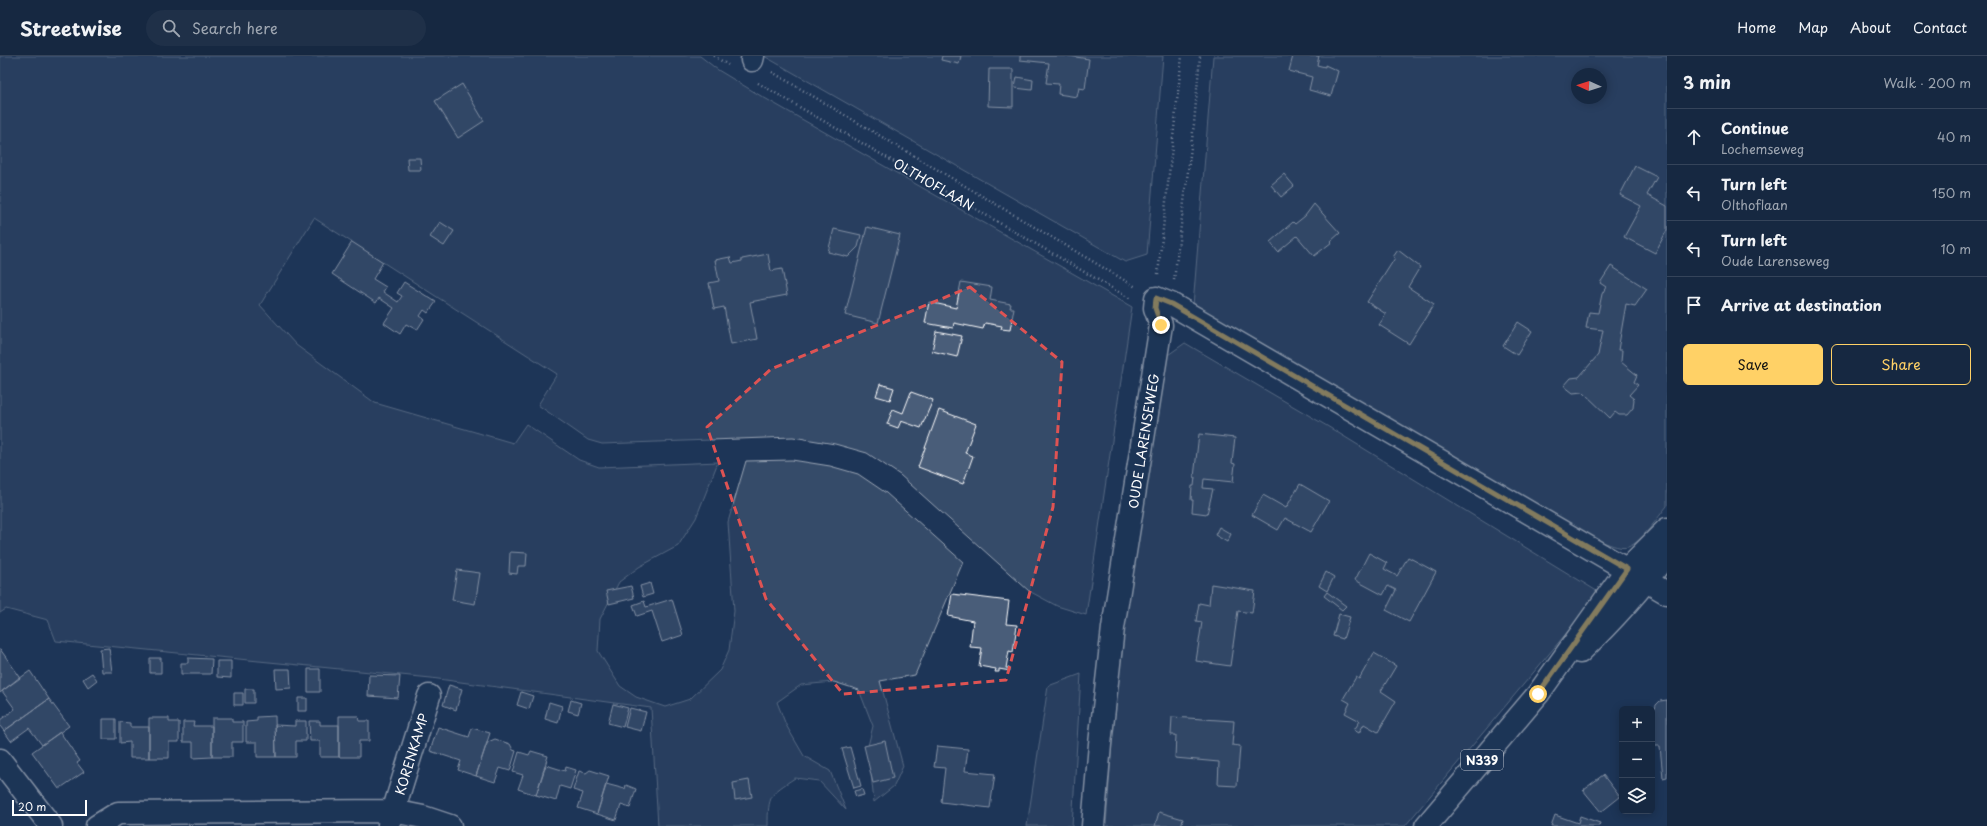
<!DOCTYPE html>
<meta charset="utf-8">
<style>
:root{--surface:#162841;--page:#1f3048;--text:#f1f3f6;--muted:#9ea6b1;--line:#35445a;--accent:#ffd166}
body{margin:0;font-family:"Playpen Sans",sans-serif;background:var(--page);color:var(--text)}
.controls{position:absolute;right:12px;bottom:12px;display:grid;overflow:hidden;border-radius:6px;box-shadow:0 2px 10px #0003}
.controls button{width:36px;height:36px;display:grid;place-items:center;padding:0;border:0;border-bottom:1px solid var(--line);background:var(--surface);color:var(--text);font:20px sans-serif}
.compass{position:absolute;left:1571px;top:12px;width:36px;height:36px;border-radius:50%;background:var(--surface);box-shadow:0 2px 10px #0003;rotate:273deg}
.scale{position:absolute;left:12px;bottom:10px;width:75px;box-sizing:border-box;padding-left:4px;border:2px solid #fff;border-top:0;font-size:11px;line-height:14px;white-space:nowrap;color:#fff;-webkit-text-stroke:3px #1d3557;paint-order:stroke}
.stop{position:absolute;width:12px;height:12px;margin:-9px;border:3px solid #ffd166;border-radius:50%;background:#fff}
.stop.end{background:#ffd166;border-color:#fff;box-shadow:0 1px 4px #0008}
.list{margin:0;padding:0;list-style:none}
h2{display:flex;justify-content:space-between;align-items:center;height:52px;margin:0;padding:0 16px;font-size:17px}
h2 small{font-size:13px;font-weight:400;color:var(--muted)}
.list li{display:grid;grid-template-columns:26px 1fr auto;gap:12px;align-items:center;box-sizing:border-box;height:56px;padding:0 16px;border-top:1px solid var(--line)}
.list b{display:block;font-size:15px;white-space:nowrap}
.list p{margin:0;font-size:13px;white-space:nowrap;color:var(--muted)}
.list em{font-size:13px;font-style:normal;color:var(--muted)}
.actions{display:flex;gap:8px;padding:12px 16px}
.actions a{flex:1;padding:9px 0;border:1px solid var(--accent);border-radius:6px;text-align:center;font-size:14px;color:var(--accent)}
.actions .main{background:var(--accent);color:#111}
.icon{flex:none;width:22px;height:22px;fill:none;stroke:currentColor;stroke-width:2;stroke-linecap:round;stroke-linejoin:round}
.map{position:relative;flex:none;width:1667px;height:770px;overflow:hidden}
header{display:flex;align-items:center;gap:24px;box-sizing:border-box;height:56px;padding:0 20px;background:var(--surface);border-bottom:1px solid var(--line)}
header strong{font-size:19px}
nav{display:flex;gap:22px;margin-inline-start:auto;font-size:14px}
.search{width:280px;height:36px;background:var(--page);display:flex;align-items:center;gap:10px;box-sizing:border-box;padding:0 14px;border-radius:22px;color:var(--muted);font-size:15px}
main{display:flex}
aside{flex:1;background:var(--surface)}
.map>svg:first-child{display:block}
</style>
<header>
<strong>Streetwise</strong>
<div class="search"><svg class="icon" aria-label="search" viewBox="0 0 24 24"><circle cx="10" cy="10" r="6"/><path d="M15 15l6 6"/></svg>Search here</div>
<nav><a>Home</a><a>Map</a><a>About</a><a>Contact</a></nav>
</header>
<main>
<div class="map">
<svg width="1667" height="770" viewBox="0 0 1667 770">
<rect width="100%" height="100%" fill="#1d3557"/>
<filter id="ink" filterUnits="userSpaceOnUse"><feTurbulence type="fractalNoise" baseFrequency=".025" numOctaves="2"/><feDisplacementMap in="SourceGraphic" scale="8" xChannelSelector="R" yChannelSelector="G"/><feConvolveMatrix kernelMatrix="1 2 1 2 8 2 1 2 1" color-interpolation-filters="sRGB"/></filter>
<g filter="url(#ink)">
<path fill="#364b69" stroke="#9aa5b4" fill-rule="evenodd" d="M0 0H700L718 14 761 40 1132 251 1086 559 1057 550 1029 535 900 419 867 397 835 388 793 381 602 388 588 384 538 349 557 318 314 162 260 249 296 289 375 347 513 387 526 368 579 404 599 411 718 406 696 462 678 490 639 511 619 526 600 563 598 595 620 630 636 641 665 651 690 643 720 614 729 594 734 555 728 466 746 405 792 404 830 410 858 418 886 437 963 506 915 619 880 625 903 710 894 730 874 746 868 690 873 670 859 634 834 626 801 629 777 646 786 669 804 700 830 715 846 754 819 725 795 722C770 738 768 739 768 770H658L651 652 431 622 56 585 48 564 6 553 0 557Z
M764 0H1163L1147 199 1125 206Z
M1213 0H1667V450C1658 461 1642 486 1628 491 1617 495 1586 478 1575 473L1193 250ZM1577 18H1601V42H1577Z
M1185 287 1327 370 1600 537 1405 770H1106L1117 616 1165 301Z
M1081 618 1072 770H1027L1048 630Z"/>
<path fill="#4a5d79" stroke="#fff" d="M942 0H961L959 8 941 4Z
M1020 0H1069L1089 3 1085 33 1079 32 1077 41 1058 38 1059 28 1046 27 1049 7 1020 4Z
M1293 0H1319L1317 9 1325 11V9L1338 15 1331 40 1309 34 1312 21 1289 15Z
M989 13H1013V51L988 50Z
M1017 21 1033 24 1032 34 1015 32Z
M462 28 484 65 458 82 435 45Z
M407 102H420L421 114H408Z
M1635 110 1657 121 1647 139 1667 150V174L1655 197 1624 181 1641 150 1620 139Z
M1284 118 1294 130 1281 141 1271 129Z
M1314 148 1340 177 1331 185 1332 186 1314 200 1297 180 1278 196 1270 186 1293 166 1295 168 1305 160Z
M440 166 454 175 444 190 430 181Z
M867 171 900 179 878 267 845 259Z
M834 173 861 179 858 191 848 201 828 196Z
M352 186 383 206 373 223 386 231 383 236 398 246 402 240 397 237 404 226 436 246 428 257 424 254 420 260 424 263 417 274 406 268 400 278 384 267 394 252 379 242 376 247 332 218Z
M1398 194 1420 211 1408 231 1434 248 1409 288 1379 269 1386 258 1367 246 1395 202 1393 201Z
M768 198 771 215 782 213 787 239 750 246 757 283 731 288 724 251 714 253 709 227 719 225 715 204 730 201 732 207 742 205V203Z
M1611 210 1647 233 1635 250 1626 248 1618 294H1622L1621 306 1637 319 1634 326 1638 329 1629 339 1634 343 1633 352 1627 359H1619L1615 356 1610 362 1583 336 1573 337 1564 330 1571 322 1579 321 1598 299 1603 274 1586 272 1589 256 1598 257 1602 238 1606 231 1600 227Z
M961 226 992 231 990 244 1011 248 1010 252H1014L1010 274 1001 273 1002 270 985 267 983 273 954 267 953 272 925 267 929 246 956 252Z
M1518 266 1532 275 1517 299 1503 290Z
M936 275 962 280 957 301 932 295Z
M880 328 894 332 890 344 876 340Z
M911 336 933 344 921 372 901 365 898 372 887 368 893 353 903 357Z
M939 354 976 368 965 397 973 400 963 428 918 411Z
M1199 378 1235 382 1232 407 1235 408 1233 426 1204 423 1203 432 1213 433 1207 458 1192 456 1193 444H1191L1192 430H1194L1195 421H1194Z
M1300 428 1329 445 1311 476 1285 462 1278 474 1252 459 1263 439 1286 452Z
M1219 471 1231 478 1227 486 1215 479Z
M510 496 527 497 526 510H518L517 518 509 517Z
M1369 497 1387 507 1384 513 1397 520 1408 501 1436 516 1409 566 1386 554 1396 534 1388 530 1383 539 1355 524Z
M457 514 480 517 475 548 452 544Z
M1326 516 1334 521 1327 535 1319 530Z
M650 527 653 538 643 541 640 530Z
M1211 528 1255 535 1252 557 1238 555 1230 610 1196 605 1202 566 1196 565 1199 547 1209 549Z
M631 530 634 542 609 548 606 535Z
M1327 536 1346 550 1342 554 1324 540Z
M952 538 1009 545 1006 568 1017 569 1013 596 1009 595 1006 612H1010V615L999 613V616H995L996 613 979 610 982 592 970 591 973 565 948 560Z
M672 543 683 579 662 586 652 555 637 560 633 549 644 545 646 551Z
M1339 558 1350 561 1343 583 1333 580Z
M109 592 112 616H102L100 593Z
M0 593 20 621 0 637Z
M1374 597 1396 610 1381 635 1396 645 1378 676 1364 668 1359 677 1354 674 1360 665 1345 657 1350 647 1343 643 1356 621 1359 623Z
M150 602H161V617H150Z
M188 602 212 603 211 618H181V607H188Z
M217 605H231V622L217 621Z
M275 613H290L291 632 276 633Z
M308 613H320V636H308Z
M30 615 49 643 4 675 0 670V664L15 653 2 635Z
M92 617 97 624 88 631 83 623Z
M369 619 400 620 398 642 368 640Z
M449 629 462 633 456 654 443 649Z
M245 633H254V647H245Z
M521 636 533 640 529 653 517 649Z
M234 637H243V649H234Z
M298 642H307V655H298Z
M49 643 69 670 42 689 29 672 11 685 4 675Z
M571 644 581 647 578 658 568 655Z
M1667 644V721L1663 722 1660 690H1653L1652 653H1655L1656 649 1660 645Z
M549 646 562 650 558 667 545 663Z
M613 648 628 652 623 671 608 667Z
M630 652 646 656 641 675 625 671Z
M275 660 276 701H257V686H246V666L257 665V661Z
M339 660H358L359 665H369V685H359V701H339Z
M1172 661 1234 665 1232 689 1240 690 1237 730 1218 729 1219 706 1175 702 1176 679H1171Z
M149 662H169V666H179V686H169V702H149Z
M212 662H232V666H243V686H232V701H212Z
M103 663H116V683H103Z
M295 665H306V685H296V701H276L275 669 295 670Z
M309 665H320V669H339V701H320V685H310Z
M120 666 130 667V671H149V702H130V686L120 687Z
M183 666H194L193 670H212V701L193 702V686H183Z
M438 671 469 681 472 672 490 677 476 720 458 714 461 705 430 695Z
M60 676 80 705 77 707 84 716 59 733 32 696Z
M495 683 510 688 513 694 516 695 510 715 500 712 495 726 476 720 486 690 488 686Z
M885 685 893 722 873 727 864 690Z
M937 690 968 693 965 715 995 718 990 752 941 746 945 712 934 711Z
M850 691 861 730 854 732 842 693Z
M531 695 548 700 536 739 518 733 523 719 513 716 519 696 529 699Z
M546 709 565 715 566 711 576 714 570 733 560 730 556 745 536 739Z
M590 714 609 720 597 758 578 752 583 737 573 734 579 715 586 717Z
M1603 719 1620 741 1601 756 1583 734Z
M749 724 752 741 735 744 733 727Z
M606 728 625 733 626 729 636 733 630 752 621 749 616 764 597 758Z
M862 733 864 739 856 741 854 735Z
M1159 756 1183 763 1181 770H1155Z
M1555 759 1578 767 1580 760 1600 767 1599 770H1551Z"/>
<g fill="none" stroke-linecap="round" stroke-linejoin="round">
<defs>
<path id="minor" d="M752 4 753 0
M0 704 51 770
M389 769 429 640
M97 770 118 757 393 755 423 761 450 770
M1093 770 1100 688 1113 572 1161 269 1155 252 1156 242 1171 248 1667 537"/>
<path id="primary" d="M1580 596C1612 565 1641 534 1667 497
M1426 770 1538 638 1627 513 1667 473"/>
</defs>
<use href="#minor" stroke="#fff" stroke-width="25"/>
<use href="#primary" stroke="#fff" stroke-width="25"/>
<path stroke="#fff" stroke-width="2.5" stroke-dasharray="1 3" stroke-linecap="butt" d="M714 0 728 9
M772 16 1136 231
M758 27 1131 243
M1158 218 1182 0
M1174 224 1194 68 1200 0"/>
<use href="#minor" stroke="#1d3557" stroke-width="22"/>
<use href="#primary" stroke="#1d3557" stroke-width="22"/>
</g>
</g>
<g fill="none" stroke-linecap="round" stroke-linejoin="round" filter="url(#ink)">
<path stroke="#ffd166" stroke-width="5" d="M1161 269 1155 252 1156 242 1171 248 1627 513 1538 638"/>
</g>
<path d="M0 0H1667V770H0ZM970 231 1062 306 1053 451 1006 624 843 638 766 543 707 371 771 313Z" fill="#1d3557" fill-opacity=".55" fill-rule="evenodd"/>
<path fill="none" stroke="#de5353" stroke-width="3" stroke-dasharray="8 5" stroke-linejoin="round" d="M970 231 1062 306 1053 451 1006 624 843 638 766 543 707 371 771 313Z"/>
<g text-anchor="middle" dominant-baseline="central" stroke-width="3" stroke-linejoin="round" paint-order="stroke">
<rect fill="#1d3557" stroke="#bbc2cd" stroke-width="1" x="1461" y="694" width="42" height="20" rx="3"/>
<g font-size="12" font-weight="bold" fill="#fff">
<text x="1482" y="704">N339</text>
</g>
<g font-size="13" fill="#fff" stroke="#1d3557">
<text transform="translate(934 128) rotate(30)">OLTHOFLAAN</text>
<text transform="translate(1143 385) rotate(-81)">OUDE LARENSEWEG</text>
<text transform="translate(411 698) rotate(-73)">KORENKAMP</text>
</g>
</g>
</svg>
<div class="controls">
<button>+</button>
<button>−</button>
<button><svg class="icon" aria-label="layers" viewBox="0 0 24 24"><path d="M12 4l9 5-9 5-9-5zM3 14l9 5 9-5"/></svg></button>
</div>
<svg class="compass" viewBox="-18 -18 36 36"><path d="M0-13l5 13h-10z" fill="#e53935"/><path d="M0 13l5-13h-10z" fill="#9ea6b1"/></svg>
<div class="scale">20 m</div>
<div class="stop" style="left:1538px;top:638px"></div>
<div class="stop end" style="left:1161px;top:269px"></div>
</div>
<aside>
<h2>3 min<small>Walk · 200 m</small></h2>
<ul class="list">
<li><svg class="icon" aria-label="ahead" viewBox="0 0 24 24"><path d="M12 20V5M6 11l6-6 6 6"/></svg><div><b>Continue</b><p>Lochemseweg</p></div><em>40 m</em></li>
<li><svg class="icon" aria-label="left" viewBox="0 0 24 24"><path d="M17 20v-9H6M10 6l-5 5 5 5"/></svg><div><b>Turn left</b><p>Olthoflaan</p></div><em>150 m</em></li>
<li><svg class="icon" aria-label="left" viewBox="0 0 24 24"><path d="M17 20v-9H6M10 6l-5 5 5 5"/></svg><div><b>Turn left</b><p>Oude Larenseweg</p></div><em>10 m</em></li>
<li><svg class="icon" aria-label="arrive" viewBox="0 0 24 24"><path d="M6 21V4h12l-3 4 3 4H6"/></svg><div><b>Arrive at destination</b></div></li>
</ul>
<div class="actions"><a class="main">Save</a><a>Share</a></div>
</aside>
</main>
